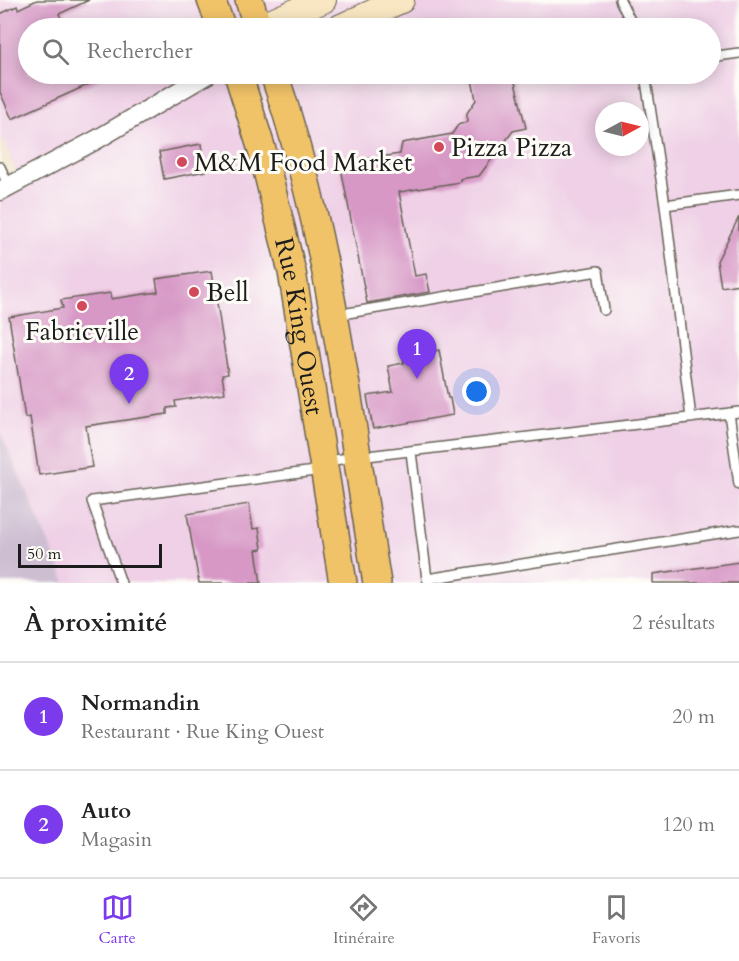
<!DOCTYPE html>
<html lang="fr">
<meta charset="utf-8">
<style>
:root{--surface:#fff;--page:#f2f2f2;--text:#222;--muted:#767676;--line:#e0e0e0;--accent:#7c3aed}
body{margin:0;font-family:Cardo,serif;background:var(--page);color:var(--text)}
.compass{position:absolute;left:595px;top:102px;width:54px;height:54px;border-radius:50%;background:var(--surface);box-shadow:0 3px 15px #0003;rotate:83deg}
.scale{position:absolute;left:18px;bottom:15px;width:144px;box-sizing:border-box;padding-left:6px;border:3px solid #1c1c1c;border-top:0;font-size:16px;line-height:21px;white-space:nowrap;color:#1c1c1c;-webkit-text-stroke:4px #fdfcf7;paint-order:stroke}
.you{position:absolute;left:477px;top:392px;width:21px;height:21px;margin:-15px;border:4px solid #fff;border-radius:50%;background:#1a73e8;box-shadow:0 0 0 9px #1a73e833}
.badge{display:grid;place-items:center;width:39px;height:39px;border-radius:50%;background:var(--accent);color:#fff;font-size:20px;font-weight:700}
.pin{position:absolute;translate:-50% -50px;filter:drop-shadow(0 2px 3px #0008)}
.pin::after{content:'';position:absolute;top:32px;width:21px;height:18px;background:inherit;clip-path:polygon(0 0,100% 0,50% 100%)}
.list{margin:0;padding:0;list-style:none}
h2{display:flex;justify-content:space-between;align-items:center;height:78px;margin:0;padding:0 24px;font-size:26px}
h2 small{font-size:20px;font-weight:400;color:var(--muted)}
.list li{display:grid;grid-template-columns:39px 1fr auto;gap:18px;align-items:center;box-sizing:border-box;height:108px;padding:0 24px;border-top:2px solid var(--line)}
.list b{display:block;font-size:22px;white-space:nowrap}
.list p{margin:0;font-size:20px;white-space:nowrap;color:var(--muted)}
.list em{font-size:20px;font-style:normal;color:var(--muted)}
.icon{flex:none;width:33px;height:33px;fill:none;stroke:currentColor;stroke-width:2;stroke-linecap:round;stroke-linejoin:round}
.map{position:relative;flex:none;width:739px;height:583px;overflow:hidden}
.search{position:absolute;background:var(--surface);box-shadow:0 3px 15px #0003;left:18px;right:18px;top:18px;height:66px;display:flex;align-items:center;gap:15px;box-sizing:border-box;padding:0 21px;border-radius:33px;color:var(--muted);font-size:22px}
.sheet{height:294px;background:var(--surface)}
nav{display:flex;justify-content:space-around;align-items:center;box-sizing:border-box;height:84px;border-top:2px solid var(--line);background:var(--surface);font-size:16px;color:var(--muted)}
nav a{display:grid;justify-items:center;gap:3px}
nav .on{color:var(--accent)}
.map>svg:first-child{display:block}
</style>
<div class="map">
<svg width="739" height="583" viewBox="0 0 739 583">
<rect width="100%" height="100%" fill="#fdfcf7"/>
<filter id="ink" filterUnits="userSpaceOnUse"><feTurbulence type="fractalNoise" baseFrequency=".0167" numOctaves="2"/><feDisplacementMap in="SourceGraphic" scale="12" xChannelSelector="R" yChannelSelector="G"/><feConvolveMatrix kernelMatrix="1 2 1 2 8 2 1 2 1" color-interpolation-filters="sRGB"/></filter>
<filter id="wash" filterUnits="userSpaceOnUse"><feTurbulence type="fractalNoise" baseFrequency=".008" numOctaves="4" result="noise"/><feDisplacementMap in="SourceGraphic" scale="24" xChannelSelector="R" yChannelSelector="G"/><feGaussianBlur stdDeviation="1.35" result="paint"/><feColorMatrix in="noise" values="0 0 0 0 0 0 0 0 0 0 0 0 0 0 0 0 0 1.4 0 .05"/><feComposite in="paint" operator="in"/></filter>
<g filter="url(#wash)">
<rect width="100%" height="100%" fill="#f0e1c3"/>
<path fill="#efd0e6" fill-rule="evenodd" d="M0 0H739V583H66L0 431V191L20 181 0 134ZM28 28H710V74H28ZM604 111H640V147H604Z"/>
<path fill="#cdbed2" d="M0 431 66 583H0Z"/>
<g id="blocks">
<path fill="#d798c6" d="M37 0H89L59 14 66 28H28V74H112L12 119 0 92V14L17 6 18 9Z
M471 74H513L526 128 513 131 479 176 460 179V182L399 192 415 276 426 274 430 292 367 303 341 168 345 162 400 154 402 143 452 134 458 125 467 122V113L476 100Z
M201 144 206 171 164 179 159 152Z
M739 217V284L721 287 717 261Z
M212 271 228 374 222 375 225 393 175 401 176 407 167 408V414L86 426 92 467 39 475 30 417 25 418 9 317 63 308 61 300 110 293 111 299 158 292 156 279Z
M439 350 448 398H450L453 415 373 429 367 396 393 392 388 366 404 363 403 356Z
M249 504 253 529 259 528 262 549 256 550 261 583H199L187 514Z
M739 562V583H653V574Z"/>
</g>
</g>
<g filter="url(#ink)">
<use href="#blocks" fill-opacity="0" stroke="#666156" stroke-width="1.5"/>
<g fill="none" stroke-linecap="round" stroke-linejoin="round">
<defs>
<path id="service" d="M620 0 634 28
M710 57 739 53
M645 74 665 205 691 418
M0 167 9 187
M665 205 739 195
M336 315 598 271 604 310
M729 413 739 484
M411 452 427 579 739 530
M325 461 739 412
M121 583 92 501 322 470"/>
<path id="minor" d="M0 191 96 140 208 74"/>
<path id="secondary" d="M258 28 323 0
M339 28 401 0"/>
<g id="primary">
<path d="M211 0 222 28"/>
<path d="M249 0 258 28"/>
<path id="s1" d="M238 74 262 150 292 272 343 583"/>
<path d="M274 74C330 237 349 413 377 583"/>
</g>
</defs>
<use href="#service" stroke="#666156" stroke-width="12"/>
<use href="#minor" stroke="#666156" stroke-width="21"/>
<use href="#secondary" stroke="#666156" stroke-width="28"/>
<use href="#primary" stroke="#666156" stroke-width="30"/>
<use href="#service" stroke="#fff" stroke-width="9"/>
<use href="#minor" stroke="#fff" stroke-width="18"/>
<use href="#secondary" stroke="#f9e7c3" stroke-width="26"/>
<use href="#primary" stroke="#f1c369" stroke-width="27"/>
</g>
</g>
<g fill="#d1495b" stroke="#fdfcf7" stroke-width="2">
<circle cx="439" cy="147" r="6"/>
<circle cx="182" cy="162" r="6"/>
<circle cx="194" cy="292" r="6"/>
<circle cx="82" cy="306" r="6"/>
</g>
<g text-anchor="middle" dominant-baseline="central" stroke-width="6" stroke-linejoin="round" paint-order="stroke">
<g font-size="26" fill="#1c1c1c" stroke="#fdfcf7" text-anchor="start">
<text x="451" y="147">Pizza Pizza</text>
<text x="194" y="162">M&amp;M Food Market</text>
<text x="206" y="292">Bell</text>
<text x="82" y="331" text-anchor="middle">Fabricville</text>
</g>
<g font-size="26" fill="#1c1c1c" stroke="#fdfcf7">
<text stroke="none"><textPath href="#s1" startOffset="260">Rue King Ouest</textPath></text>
</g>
</g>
</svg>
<svg class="compass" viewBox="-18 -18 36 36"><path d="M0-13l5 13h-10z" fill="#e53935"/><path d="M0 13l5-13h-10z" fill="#767676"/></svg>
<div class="scale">50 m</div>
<div class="you"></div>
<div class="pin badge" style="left:417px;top:379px">1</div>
<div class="pin badge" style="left:129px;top:404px">2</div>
<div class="search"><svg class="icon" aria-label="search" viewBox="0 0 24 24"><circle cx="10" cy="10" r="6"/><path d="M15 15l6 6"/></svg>Rechercher</div>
</div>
<section class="sheet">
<h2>À proximité<small>2 résultats</small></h2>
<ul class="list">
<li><span class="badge">1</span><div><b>Normandin</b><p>Restaurant · Rue King Ouest</p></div><em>20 m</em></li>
<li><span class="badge">2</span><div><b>Auto</b><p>Magasin</p></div><em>120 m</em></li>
</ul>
</section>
<nav>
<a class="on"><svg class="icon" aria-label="map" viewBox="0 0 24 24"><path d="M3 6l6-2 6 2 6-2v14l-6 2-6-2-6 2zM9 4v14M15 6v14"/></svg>Carte</a>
<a><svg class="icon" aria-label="directions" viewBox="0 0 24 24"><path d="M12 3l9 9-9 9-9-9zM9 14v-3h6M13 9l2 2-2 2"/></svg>Itinéraire</a>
<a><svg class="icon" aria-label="saved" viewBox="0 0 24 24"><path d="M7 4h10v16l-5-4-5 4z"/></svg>Favoris</a>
</nav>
